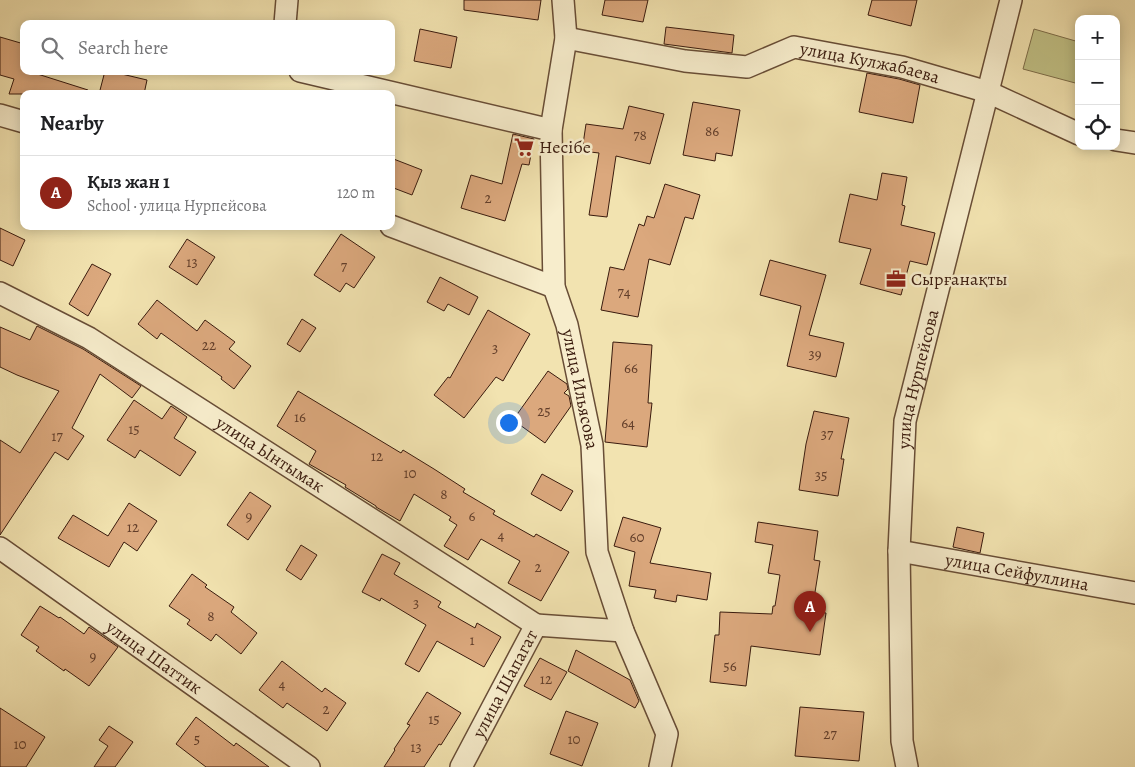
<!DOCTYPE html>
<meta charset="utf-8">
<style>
:root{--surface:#fff;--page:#f2f2f2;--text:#202124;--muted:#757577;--line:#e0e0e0;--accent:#8f2418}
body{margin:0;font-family:Alegreya,serif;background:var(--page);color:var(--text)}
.controls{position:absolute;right:15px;top:15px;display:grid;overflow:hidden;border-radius:10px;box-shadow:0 2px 12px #0003}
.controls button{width:45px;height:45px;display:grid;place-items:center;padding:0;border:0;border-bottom:1px solid var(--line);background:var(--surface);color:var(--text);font:25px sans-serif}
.you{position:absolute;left:508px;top:422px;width:18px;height:18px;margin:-12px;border:4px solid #fff;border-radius:50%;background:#1a73e8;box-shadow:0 0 0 8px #1a73e833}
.badge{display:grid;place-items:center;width:32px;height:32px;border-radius:50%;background:var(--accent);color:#fff;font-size:16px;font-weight:700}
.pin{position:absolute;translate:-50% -41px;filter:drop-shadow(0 1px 2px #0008)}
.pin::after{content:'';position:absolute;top:26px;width:18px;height:15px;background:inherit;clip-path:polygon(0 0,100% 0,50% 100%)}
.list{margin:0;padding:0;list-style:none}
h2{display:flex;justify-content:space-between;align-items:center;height:65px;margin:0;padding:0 20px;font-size:21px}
h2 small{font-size:16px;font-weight:400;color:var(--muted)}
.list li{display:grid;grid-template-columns:32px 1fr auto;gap:15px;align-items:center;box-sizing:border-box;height:75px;padding:0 20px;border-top:1px solid var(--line)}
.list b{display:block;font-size:19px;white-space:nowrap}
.list p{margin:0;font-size:16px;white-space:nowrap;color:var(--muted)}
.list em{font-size:16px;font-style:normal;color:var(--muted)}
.icon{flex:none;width:28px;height:28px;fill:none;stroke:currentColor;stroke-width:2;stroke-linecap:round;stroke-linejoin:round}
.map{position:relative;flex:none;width:1135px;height:767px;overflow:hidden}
.search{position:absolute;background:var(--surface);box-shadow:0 2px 12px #0003;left:20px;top:20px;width:375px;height:55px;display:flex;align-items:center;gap:12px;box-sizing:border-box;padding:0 18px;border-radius:10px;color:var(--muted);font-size:19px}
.panel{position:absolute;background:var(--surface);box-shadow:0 2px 12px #0003;left:20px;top:90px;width:375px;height:140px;border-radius:10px}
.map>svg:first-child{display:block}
</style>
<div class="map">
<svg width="1135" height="767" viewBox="0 0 1135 767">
<rect width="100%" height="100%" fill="#f2e3b0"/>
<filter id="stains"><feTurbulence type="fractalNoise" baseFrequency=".004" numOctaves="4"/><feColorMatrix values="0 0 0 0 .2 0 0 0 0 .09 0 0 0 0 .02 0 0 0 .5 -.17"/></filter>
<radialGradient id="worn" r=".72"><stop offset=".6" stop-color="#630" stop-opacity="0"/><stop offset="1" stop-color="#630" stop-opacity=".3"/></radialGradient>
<path fill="#c1c186" stroke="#7e6e4a" d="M1034 29 1079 42V84L1023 69Z"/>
<path fill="#dba87d" stroke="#3a1b0e" d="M464 0H541L538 20 464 10Z
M605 0H648L643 22 602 15Z
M872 0H917L911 26 868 15Z
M666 27 734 35 732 53 664 44Z
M420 29 457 37 451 68 414 61Z
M0 37 24 44V71H28L88 90V94H9L14 79 0 75Z
M105 71H109L147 80 144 94H99Z
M867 73 899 79 920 85 913 123 859 112Z
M693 102 740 110 732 156 716 153 715 161 683 155Z
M629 106 664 114 650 164 616 156 607 217 589 215 599 153 582 151 586 124 623 129Z
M513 134 534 139 529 165 522 164 505 221 461 208 471 175 502 184Z
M391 158 422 170 412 195 391 187Z
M882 173 907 177 902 205 905 206 901 225 935 233 927 265 910 261 901 295 860 284 871 249 839 242 850 194 877 200Z
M665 184 700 195 693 219 685 217 670 265 649 259 638 317 601 310 610 267 624 270 639 224 644 226 647 216 654 218Z
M0 228 25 240 13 266 0 260Z
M341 234 375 257 354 288 346 283 340 292 314 275Z
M187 239 215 257 197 285 169 267Z
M770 260 826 275 809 335 844 343 836 377 787 366 801 306 760 295Z
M92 264 111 274 88 316 69 304Z
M440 277 478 297 469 315 448 304 444 311 427 302Z
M157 300 197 331 205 320 235 342 229 349 251 366 234 389 221 379 222 377 161 333 157 339 138 324Z
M488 310 530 334 503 381 496 377 464 418 434 395 448 377 450 378Z
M302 319 316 328 300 352 287 344Z
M37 326 83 349 141 386 132 398 100 374 72 428 84 436 68 460 55 452 0 535V440L20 453 59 391 17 375 0 367V327L30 340Z
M613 342 652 345 648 403H652L647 447 605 442Z
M548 371 567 384 568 389 564 393 569 396 571 406 545 443 513 420Z
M298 391 401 453 403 450 434 469 465 489 463 492 495 511 493 514 534 537 536 534 569 552 541 601 508 583 520 561 481 539 468 560 444 546 457 525 449 520 451 517 414 494 400 521 376 507V506L345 487 346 485 309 464 316 451 277 426Z
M134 400 162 419 171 406 187 417 174 438 196 452 180 476 140 450 135 458 107 440Z
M814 411 849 418 841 459H844L838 496 799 490 806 444Z
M542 474 573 491 561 511 531 494Z
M250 492 271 506 248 540 227 525Z
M129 503 157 521 137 551 124 542 109 567 58 538 73 515 108 536Z
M623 517 661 528 650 563 711 573 707 600 677 595 676 602 654 598 656 590 629 586 635 552 614 546Z
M758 522 818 531 814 560 820 561 812 611 826 613 820 655 751 646 746 686 710 682 715 635H719L720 612 772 614 773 606H775L780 575 768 573 773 545 755 542Z
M957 527 984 533 980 553 953 547Z
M301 545 317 555 301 580 286 570Z
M382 554 400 563 394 574 441 602 438 607 475 628 477 623 501 637 484 667 437 641 419 672 405 664 426 625 381 598 380 601 362 592Z
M192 574 207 585 205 587 234 607 231 612 257 633 241 654 216 634 211 641 187 624 190 620 169 606Z
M40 606 59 618 60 617 84 634 89 627 118 647 89 686 65 669 64 671 36 651 39 647 21 635Z
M576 650 630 680 639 701 635 708 568 671Z
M540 658 567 672 551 700 524 686Z
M282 661 322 692 325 688 346 703 327 731 287 703 283 708 259 690Z
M427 692 461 713 441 745 439 744 424 767H384L395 750 394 749 410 725 407 724Z
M800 707 864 712 859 761 795 756Z
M0 708 45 737 26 767H0Z
M566 711 598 723 582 766 550 754Z
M196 717 234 746 236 743 269 767H206L176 744Z
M109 726 133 742 115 767H94L108 746 99 740Z"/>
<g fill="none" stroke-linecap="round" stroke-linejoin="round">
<defs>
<g id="minor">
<path id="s1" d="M563 0 566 38 551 130 554 287 567 325 592 445 597 552 623 631 667 734 660 767"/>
<path d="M285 24 287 0"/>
<path id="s2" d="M566 38 685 61 747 67 794 47 902 67 988 92 1079 134"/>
<path d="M300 71 551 130"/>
<path d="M0 115 24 122"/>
<path d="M1116 140 1135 143"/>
<path d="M391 226 554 287"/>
<path id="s3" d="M0 293 89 338 536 625"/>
<path id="s4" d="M0 548 309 767"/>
<path id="s5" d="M899 551 1135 593"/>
<path id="s6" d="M461 767 536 625 623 631"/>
<path id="s7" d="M907 767 902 741 899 551 905 421 1011 0"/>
</g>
</defs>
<use href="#minor" stroke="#684d36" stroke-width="24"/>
<use href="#minor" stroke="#f7edcc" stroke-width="21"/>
</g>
<defs>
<symbol id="supermarket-bare" viewBox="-9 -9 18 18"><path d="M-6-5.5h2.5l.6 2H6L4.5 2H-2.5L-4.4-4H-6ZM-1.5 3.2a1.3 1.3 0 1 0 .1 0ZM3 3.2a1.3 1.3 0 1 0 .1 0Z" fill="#8f2418" stroke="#f7edcc" stroke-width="2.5" paint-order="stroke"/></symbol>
<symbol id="office-bare" viewBox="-9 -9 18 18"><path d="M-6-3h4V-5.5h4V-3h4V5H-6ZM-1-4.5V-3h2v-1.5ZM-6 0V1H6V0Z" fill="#8f2418" stroke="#f7edcc" stroke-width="2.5" paint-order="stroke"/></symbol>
</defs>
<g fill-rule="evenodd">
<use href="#supermarket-bare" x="510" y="133" width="28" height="28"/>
<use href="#office-bare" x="882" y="265" width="28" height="28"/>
</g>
<g text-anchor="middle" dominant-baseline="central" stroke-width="5" stroke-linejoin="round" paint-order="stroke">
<g font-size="15" fill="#623e2a">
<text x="712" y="131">86</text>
<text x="640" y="135">78</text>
<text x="488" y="198">2</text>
<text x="192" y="262">13</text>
<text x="344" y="266">7</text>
<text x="624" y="292">74</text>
<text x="209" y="345">22</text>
<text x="495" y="348">3</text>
<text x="815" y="354">39</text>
<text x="631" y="368">66</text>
<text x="544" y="411">25</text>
<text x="300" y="417">16</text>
<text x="628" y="423">64</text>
<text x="134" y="429">15</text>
<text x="827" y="434">37</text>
<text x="57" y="436">17</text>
<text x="377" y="456">12</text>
<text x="410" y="473">10</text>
<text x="821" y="475">35</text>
<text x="444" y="494">8</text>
<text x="249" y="516">9</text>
<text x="472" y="516">6</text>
<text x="133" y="527">12</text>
<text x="501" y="535">4</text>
<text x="637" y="537">60</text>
<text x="538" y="567">2</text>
<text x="416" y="603">3</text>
<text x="211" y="616">8</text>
<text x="472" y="640">1</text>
<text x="93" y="656">9</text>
<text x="730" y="666">56</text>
<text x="546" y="679">12</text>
<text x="282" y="684">4</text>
<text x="326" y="709">2</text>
<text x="434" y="719">15</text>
<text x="830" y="734">27</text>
<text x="197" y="739">5</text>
<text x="574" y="739">10</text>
<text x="20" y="744">10</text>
<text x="416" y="747">13</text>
</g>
<g font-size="18" fill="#3a1b0e" stroke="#f7edcc">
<text stroke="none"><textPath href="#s2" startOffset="312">улица Кулжабаева</textPath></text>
<text stroke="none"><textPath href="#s7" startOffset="390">улица Нурпейсова</textPath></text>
<text stroke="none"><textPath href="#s1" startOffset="394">улица Ильясова</textPath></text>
<text stroke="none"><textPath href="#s3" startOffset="315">улица Ынтымак</textPath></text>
<text stroke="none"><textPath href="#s5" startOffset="120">улица Сейфуллина</textPath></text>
<text stroke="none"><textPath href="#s4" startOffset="189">улица Шаттик</textPath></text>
<text stroke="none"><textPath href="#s6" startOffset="94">улица Шапагат</textPath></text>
</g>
<g font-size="18" fill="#3a1b0e" stroke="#f7edcc" text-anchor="start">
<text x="539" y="147">Несібе</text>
<text x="911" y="279">Сырғанақты</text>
</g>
</g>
<rect width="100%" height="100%" filter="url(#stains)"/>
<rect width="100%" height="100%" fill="url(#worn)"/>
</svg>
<div class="controls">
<button>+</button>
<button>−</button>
<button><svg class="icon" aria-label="locate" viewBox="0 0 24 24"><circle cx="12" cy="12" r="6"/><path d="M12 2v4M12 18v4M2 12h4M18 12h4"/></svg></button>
</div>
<div class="you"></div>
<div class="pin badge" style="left:810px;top:632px">A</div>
<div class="search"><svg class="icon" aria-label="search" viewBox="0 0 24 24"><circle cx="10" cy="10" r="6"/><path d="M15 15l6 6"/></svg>Search here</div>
<section class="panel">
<h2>Nearby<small></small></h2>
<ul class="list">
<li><span class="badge">A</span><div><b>Қыз жан 1</b><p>School · улица Нурпейсова</p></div><em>120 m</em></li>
</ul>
</section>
</div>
